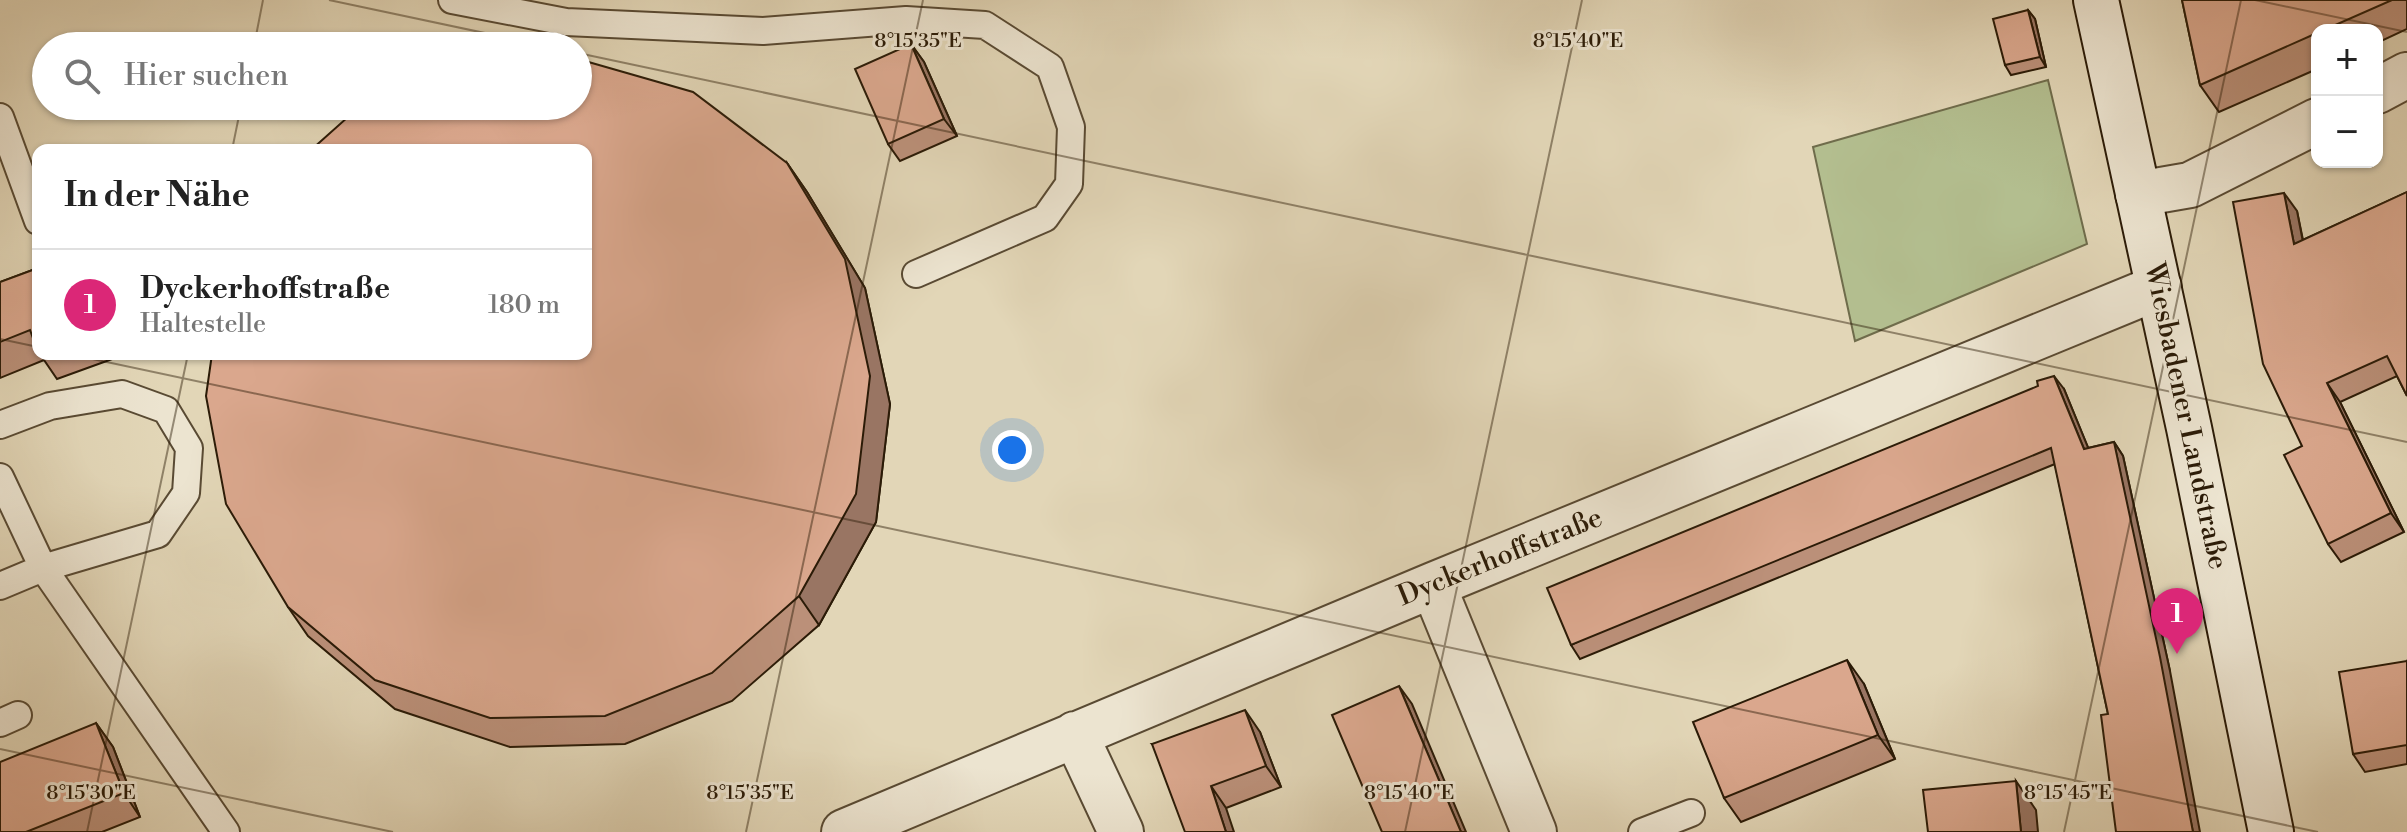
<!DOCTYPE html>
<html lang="de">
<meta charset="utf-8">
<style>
:root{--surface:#fff;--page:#f6f6f6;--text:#222;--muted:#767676;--line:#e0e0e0;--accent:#db2777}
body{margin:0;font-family:"Libre Bodoni",serif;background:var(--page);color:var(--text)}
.controls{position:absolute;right:24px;top:24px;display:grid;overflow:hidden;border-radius:16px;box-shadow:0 2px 6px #0004}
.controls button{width:72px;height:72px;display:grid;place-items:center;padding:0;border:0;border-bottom:2px solid var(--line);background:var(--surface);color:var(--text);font:40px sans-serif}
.you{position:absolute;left:1012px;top:450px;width:28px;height:28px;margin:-20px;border:6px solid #fff;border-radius:50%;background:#1a73e8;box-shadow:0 0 0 12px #1a73e833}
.badge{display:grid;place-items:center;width:52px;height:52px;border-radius:50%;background:var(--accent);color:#fff;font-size:26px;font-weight:700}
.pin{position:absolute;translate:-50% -66px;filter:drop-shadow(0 2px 4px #0008)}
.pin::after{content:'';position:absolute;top:42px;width:28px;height:24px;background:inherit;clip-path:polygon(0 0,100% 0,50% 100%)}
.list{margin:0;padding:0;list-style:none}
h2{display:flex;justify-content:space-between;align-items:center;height:104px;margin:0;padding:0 32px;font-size:34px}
h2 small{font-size:26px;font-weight:400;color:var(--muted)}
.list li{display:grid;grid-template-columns:52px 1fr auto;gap:24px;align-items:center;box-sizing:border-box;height:112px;padding:0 32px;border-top:2px solid var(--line)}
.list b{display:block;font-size:30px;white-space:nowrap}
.list p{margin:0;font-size:26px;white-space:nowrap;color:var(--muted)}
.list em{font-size:26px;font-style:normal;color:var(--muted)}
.icon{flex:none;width:44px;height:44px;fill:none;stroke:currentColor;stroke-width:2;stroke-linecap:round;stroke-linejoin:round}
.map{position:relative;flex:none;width:2407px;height:832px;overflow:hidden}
.search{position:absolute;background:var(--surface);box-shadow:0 2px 6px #0004;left:32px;top:32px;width:560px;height:88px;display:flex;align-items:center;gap:20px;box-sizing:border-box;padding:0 28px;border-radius:44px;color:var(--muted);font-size:30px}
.panel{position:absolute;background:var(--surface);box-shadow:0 2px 6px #0004;left:32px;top:144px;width:560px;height:216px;border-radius:16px}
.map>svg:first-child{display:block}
</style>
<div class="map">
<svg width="2407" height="832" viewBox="0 0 2407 832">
<rect width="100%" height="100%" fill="#e2d6b7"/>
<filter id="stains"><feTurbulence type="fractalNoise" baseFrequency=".0025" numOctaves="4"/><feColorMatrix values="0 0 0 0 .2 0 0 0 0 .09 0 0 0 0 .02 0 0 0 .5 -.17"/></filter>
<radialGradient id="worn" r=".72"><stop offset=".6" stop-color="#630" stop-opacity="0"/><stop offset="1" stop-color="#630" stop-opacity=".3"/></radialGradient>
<path fill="#b3be8f" stroke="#6f6c4b" stroke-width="2" d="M2048 80 2087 244 1855 341 1813 147Z"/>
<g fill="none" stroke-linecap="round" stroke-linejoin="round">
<defs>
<path id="service" d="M452 0 566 22 763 31 906 20 985 25 1050 67 1071 127 1069 184 1045 218 916 274
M0 117 38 221
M0 425 50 406 122 394 166 410 189 448 186 493 158 534 43 568 0 586
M0 477 43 568 226 832
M0 723 18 715
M1642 832 1691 813"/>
<path id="minor" d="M2377 91 2407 75
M2138 194 2190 185 2317 121
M1433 585 1534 832
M1075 734 1121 832
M844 832 1433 585 2159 287"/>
<path id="secondary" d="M2096 0 2189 428 2271 832"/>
</defs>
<use href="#service" stroke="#594a33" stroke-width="30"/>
<use href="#minor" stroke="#594a33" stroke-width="48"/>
<use href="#secondary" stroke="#2b1b07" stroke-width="48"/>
<use href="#service" stroke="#ece4d0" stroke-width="26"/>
<use href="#minor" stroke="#ece4d0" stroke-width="44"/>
<use href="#secondary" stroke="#ece4d0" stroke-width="44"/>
</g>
<path fill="#bb9079" stroke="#2b1b07" stroke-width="2" d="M2182 0H2407V29L2377 43V30H2317V69L2219 112 2200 85Z
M2028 10 2035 19 2046 67 2011 75 2005 65Z
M911 44 924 62 957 136 900 161 888 144Z
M787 163 807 192 865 288 890 404 876 522 819 625 732 701 625 744 510 747 395 709 308 636 288 607Z
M2407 192V396L2397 376 2340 402 2404 532 2341 562 2328 544 2302 446 2297 211 2303 240Z
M38 268V354H126L57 379 44 360 0 378V282Z
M2064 389 2088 448 2114 442 2123 456 2170 671 2108 714 2055 464 1580 659 1571 645Z
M2407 661V764L2365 772 2353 754Z
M1864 684 1895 759 1741 822 1724 798Z
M96 723 113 747 140 817 102 832H0Z
M1260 732 1281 787 1226 808 1152 744Z"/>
<path fill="#997563" stroke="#2b1b07" stroke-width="2" d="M2028 10 2035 19 2046 67 2040 57Z
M911 44 924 62 957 136 944 119Z
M787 163 807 192 865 288 890 404 876 522 819 625 799 596Z
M2284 193 2297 211 2307 263 2294 244Z
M2054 376 2064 389 2094 462 2084 449Z
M2327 383 2340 402 2404 532 2391 513Z
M2114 442 2123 456 2170 671 2200 832H2193Z
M1847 660 1864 684 1895 759 1878 735Z
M1399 686 1412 704 1466 832H1461Z
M1245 710 1260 732 1281 787 1266 766Z
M96 723 113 747 140 817 124 793Z
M2016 781 2036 810 2038 832H2021Z
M1211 786 1226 808 1234 832H1226Z"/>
<path fill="#daa78d" stroke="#2b1b07" stroke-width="2" d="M2182 0H2392L2324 30H2317V33L2200 85Z
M2028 10 2040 57 2005 65 1993 19Z
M911 44 944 119 888 144 855 69Z
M578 59 693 92 787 163 845 259 870 376 856 494 799 596 712 673 605 716 490 718 375 680 288 607 226 504 206 396 212 354H586V150H311L358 108 362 106H578Z
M2407 192V393L2406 394 2387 356 2327 383 2391 513 2328 544 2284 455 2302 446 2263 364 2233 202 2284 193 2294 244Z
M38 268V352L30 330 0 342V282Z
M2054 376 2084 449 2114 442 2160 657 2193 832H2116L2101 715 2108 714 2051 448 1571 645 1547 588 2038 386 2037 381Z
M1847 660 1878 735 1724 798 1693 722Z
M2407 661V745L2353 754 2339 672Z
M1399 686 1461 832H1382L1332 715Z
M1245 710 1266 766 1211 786 1226 832H1185L1152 744Z
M96 723 124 793 26 832H0V762Z
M2016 781 2021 832H1928L1923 790Z"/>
<path fill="none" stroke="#2b1b07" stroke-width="2" stroke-opacity="0.45" d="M329 0 546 46M2255 0 2407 32M254 46 263 0M578 53 2407 442M232 150 241 106M0 339 38 347M69 354 2318 832M0 749 393 832M87 832 188 354M746 832 923 0M1405 832 1582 0M2064 832 2241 0"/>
<g text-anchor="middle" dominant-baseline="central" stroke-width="6" stroke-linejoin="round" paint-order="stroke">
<g font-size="28" fill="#2b1b07" stroke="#ece4d0">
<text transform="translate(2186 416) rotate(78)">Wiesbadener Landstraße</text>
<text transform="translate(1500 557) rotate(-22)">Dyckerhoffstraße</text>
</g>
</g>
<g font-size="20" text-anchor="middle" fill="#2b1b07" stroke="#ece4d0" stroke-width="6" stroke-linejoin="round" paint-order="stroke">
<text x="918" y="47">8°15'35"E</text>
<text x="1578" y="47">8°15'40"E</text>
<text x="2068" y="799">8°15'45"E</text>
<text x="91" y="799">8°15'30"E</text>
<text x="750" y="799">8°15'35"E</text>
<text x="1409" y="799">8°15'40"E</text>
</g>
<rect width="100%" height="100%" filter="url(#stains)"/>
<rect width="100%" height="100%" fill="url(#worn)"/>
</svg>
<div class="controls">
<button>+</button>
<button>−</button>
</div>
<div class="you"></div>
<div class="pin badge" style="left:2177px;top:654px">1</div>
<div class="search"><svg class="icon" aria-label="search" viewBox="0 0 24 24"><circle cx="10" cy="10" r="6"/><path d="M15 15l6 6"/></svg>Hier suchen</div>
<section class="panel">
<h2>In der Nähe<small></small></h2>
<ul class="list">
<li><span class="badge">1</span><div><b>Dyckerhoffstraße</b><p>Haltestelle</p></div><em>180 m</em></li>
</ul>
</section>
</div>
